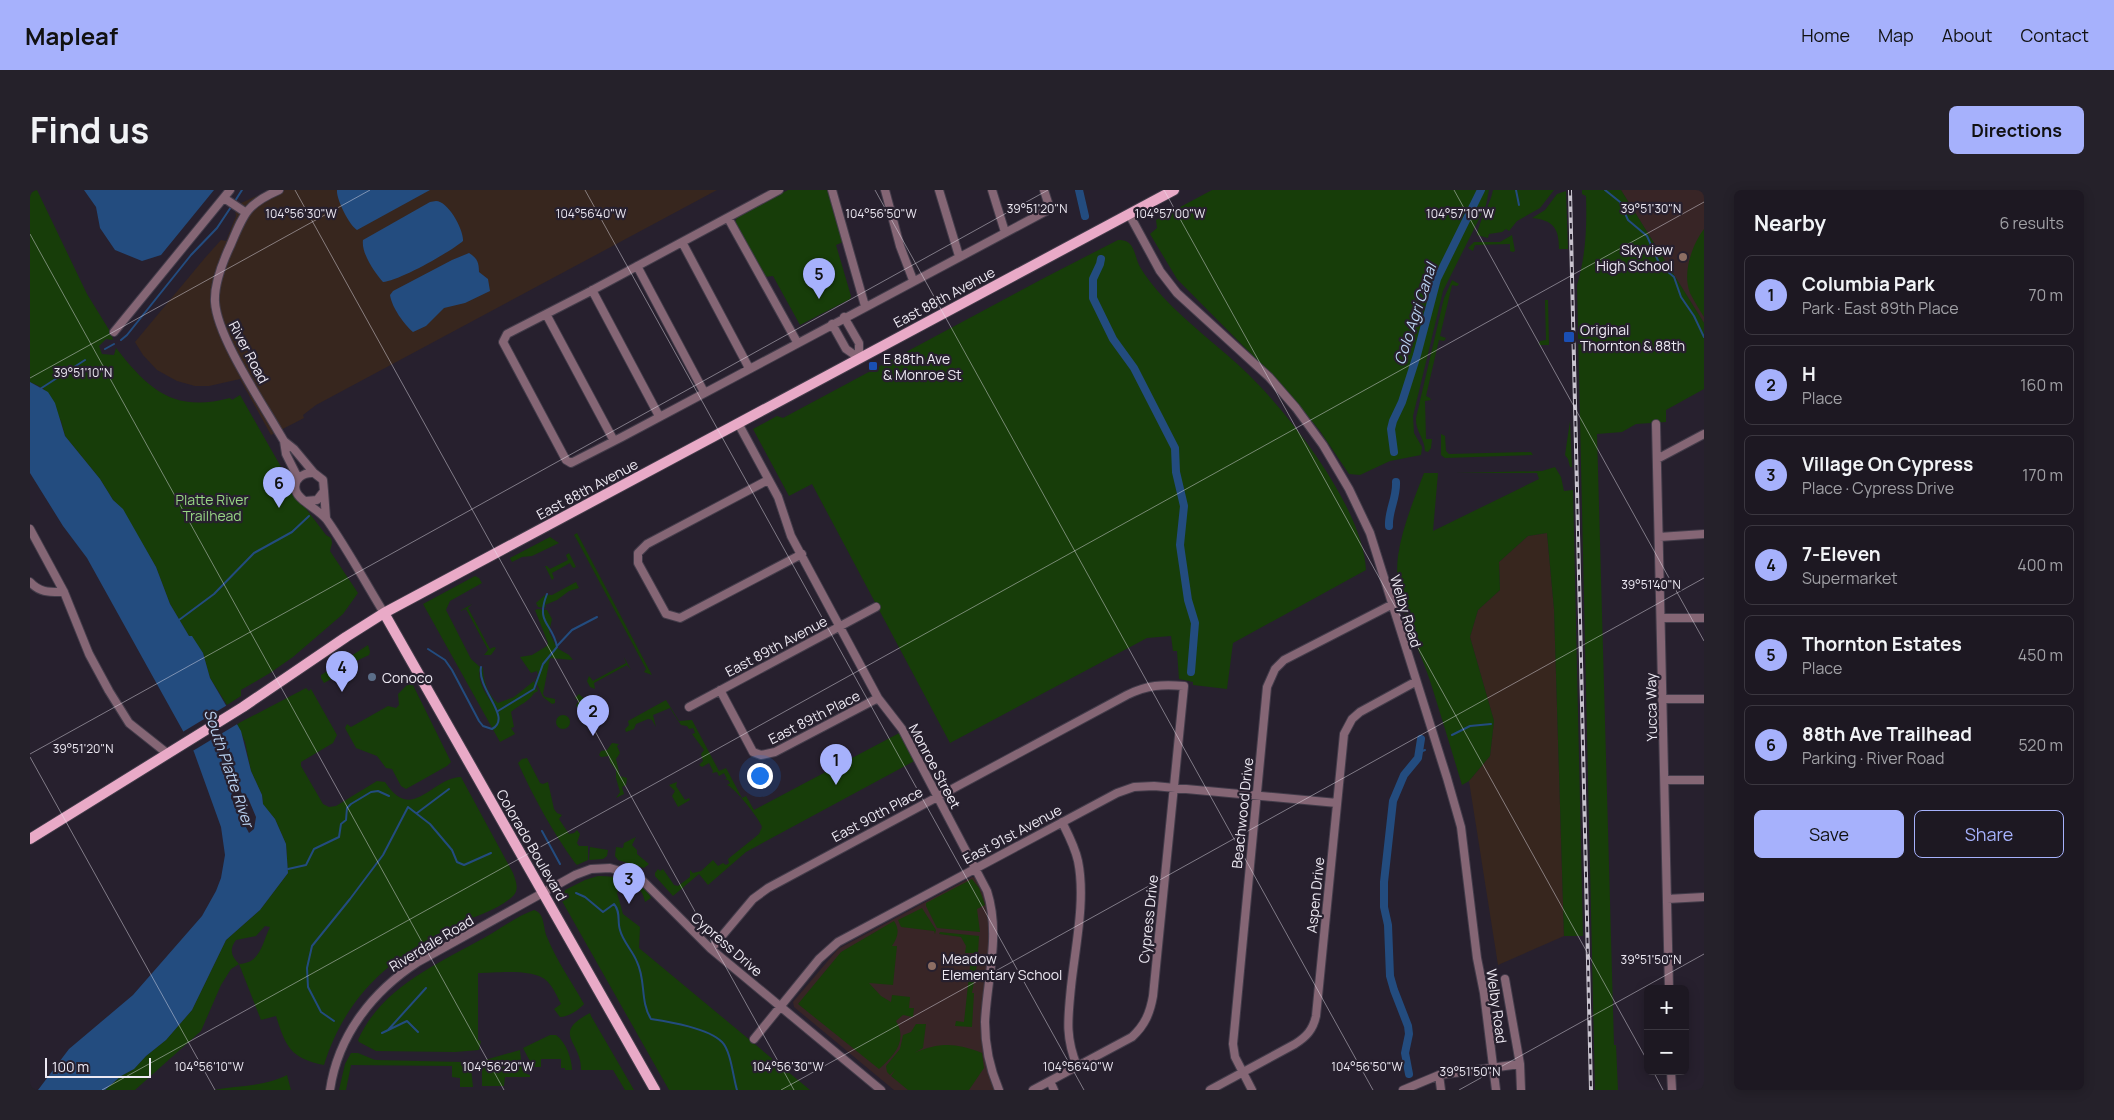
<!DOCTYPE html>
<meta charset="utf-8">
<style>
:root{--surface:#1d1822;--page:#25212a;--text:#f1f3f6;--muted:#a0a0a5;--line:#3b3740;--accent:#a6b1fc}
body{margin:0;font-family:Manrope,sans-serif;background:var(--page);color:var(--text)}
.controls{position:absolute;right:15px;bottom:15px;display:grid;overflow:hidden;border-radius:8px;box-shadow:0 2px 12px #0003}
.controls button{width:45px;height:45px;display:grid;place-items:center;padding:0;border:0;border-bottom:1px solid var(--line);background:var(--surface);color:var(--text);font:25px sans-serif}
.scale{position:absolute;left:15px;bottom:12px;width:106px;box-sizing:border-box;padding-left:5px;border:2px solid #ede9f3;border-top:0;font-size:14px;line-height:18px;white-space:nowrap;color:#ede9f3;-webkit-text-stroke:4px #27202e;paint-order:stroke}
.you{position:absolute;left:729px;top:585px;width:18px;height:18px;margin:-12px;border:4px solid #fff;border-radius:50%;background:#1a73e8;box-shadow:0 0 0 8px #1a73e833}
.badge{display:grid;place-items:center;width:32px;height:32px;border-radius:50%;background:var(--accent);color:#111;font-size:16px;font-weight:700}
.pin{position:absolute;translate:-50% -41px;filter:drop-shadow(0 1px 2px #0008)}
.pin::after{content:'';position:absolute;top:26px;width:18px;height:15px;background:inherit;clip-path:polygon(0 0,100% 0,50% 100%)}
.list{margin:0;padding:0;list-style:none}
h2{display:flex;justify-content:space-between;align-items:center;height:65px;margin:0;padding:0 20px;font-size:21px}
h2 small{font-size:16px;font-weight:400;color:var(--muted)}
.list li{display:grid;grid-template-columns:32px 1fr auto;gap:15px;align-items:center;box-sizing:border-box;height:80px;margin:0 10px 10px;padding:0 10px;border:1px solid var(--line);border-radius:8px}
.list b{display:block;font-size:19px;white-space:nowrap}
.list p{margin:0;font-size:16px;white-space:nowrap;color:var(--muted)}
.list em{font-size:16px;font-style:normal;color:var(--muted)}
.actions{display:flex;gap:10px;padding:15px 20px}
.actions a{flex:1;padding:11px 0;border:1px solid var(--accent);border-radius:8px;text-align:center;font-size:18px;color:var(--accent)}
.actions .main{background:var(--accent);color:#111}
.map{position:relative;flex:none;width:1674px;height:900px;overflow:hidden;border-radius:8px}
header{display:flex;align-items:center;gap:30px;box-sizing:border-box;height:70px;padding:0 25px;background:var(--accent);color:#111}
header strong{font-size:24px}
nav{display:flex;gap:28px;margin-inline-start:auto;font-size:18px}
.intro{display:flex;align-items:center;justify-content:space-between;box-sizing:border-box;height:120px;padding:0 30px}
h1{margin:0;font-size:35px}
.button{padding:12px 22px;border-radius:8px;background:var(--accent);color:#111;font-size:18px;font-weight:700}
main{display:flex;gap:30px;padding:0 30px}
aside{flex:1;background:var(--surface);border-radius:8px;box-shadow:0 2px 12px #0003}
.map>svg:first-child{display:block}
</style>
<header>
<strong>Mapleaf</strong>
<nav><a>Home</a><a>Map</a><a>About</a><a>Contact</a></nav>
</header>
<div class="intro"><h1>Find us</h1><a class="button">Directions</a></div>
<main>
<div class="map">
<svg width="1674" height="900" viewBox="0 0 1674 900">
<rect width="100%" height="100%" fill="#27202e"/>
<path fill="#37261e" d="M240 0H687L286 215 273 225 274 228 241 245 210 189 179 196H165L147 191 127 180 113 165 105 152 174 69 191 50 196 51 206 26 205 20 209 14Z
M1517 343 1524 419 1534 746 1468 775 1439 591 1460 566 1464 531 1440 447 1448 420 1470 400 1469 372 1498 346Z"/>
<path fill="#382526" d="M1591 0H1674V133Z
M942 687 946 688 955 709 960 740 951 839 954 862 966 900H864L764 817 763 812 808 759Z"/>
<path fill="#173d09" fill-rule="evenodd" d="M0 0H7L57 104 81 143 83 150 76 149 69 156 72 164 84 165 86 158C119 200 144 223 200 208L202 210 210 205 271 312 296 345 301 348 302 353 300 361 328 403 313 424 263 467 240 483 211 500V506L197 515 180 488 173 463 159 446 140 414 126 377 92 319 83 310 70 289 35 246 31 231 13 198 0 192Z
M758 0H799L813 52 806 55 821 106 820 109 770 135 743 86 734 87 705 33 707 27Z
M1182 0H1459L1456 15 1413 101 1383 226 1384 243 1392 257 1391 265 1360 271 1330 285 1319 284 1290 241 1253 196 1147 89 1120 44 1127 38 1126 30Z
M1463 0H1524L1510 18 1487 31 1479 41 1476 39 1472 42 1459 44 1458 48 1447 45C1449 30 1460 16 1463 0Z
M1552 0H1591L1674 133V199L1636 220V232L1606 234 1592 242 1567 244 1584 855H1586L1588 900H1565L1547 95C1556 65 1557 36 1556 6L1552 4Z
M1536 1 1538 59H1529C1529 39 1524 30 1502 28L1515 20 1527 4Z
M1674 39V127C1669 119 1664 111 1660 103 1652 83 1662 55 1674 39Z
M1482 45 1485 61 1483 62 1480 61V54L1445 55 1443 61 1438 58 1444 52H1470Z
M1088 50C1092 50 1095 50 1099 53 1105 58 1106 70 1110 77 1116 87 1125 98 1133 107 1159 135 1190 157 1218 184 1261 226 1333 318 1336 380L1203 453 1197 499 1163 495V492L1149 489 1147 461H1143L1141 446 1117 448 920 553 782 294 759 306 723 239 747 226 753 228 1016 87Z
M1422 90 1429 94 1427 96 1422 95 1410 146 1416 148 1414 151 1409 150 1396 206 1400 208 1401 210 1395 211 1396 249H1402L1401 258 1398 262 1395 261C1395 249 1385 241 1386 228L1414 108Z
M1515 110H1518L1519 155H1509L1510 151 1516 150Z
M1540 231 1542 277H1540L1538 269 1535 265Z
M1411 244 1415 246 1416 261 1419 264 1501 262 1503 265 1415 268 1411 265Z
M1525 277 1531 287 1534 301 1543 300 1553 746H1534L1524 419 1517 343 1498 346 1469 372 1470 400 1448 420 1440 447 1464 531 1460 566 1439 591 1432 595C1422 562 1412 529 1402 497 1389 453 1362 415 1368 366 1372 338 1384 309 1394 283H1408L1403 341 1509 289 1507 283H1426L1512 281Z
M547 343 622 485 614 482 616 479 547 350 544 345Z
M520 347 529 353 502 366 492 367 482 372 480 368Z
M539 363 546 377 543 378 540 373 522 383 524 388 522 390 515 376H517L520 379 538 370 536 365Z
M445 386 449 388 452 393 420 411 416 420 441 469 450 477C446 494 459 508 468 522L478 515 468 520 452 492V477L453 478C453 490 458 506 468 513L484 507 504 491 506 496 504 499 480 513 500 502 506 497 508 501 504 503C499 512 490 514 481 522L484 537 481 538 485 544 470 552 393 414Z
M546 392 549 398 539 401 527 410 515 415 516 418 508 417 506 413 515 405H522Z
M442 414 438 418 460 459 464 457 466 458 461 465H454L458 460 436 419 430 421Z
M508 419 517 420 522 429 519 442 527 458 539 465 543 470 520 468 513 504 515 507 525 509V513L522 514 513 507 505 490 508 486 507 481 501 483 490 467 502 465 517 456 518 453 505 420Z
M338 455 340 462 339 465 322 473 314 481 309 474Z
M594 467 601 480 597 475 564 493 565 499 560 497 557 491 559 486 563 491 596 473Z
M307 475 312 483 294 493 291 488V485Z
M379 487 421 572 417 576 376 599 371 596 362 579 356 578 347 566 326 558 315 538 317 534 321 537 358 516 366 518 369 515 368 504 377 495Z
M276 498 279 501 281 499 307 545 303 553 271 572V576L293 614 299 617 306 616 347 591 355 592C382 634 401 588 431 587L483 683C486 692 490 700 482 707 466 721 442 727 423 736 360 768 316 805 294 875 260 868 256 857 246 826L231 830 209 774 201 779 191 795 171 841 105 900H75L91 886 104 879 116 866 136 850 162 820 196 750 230 720 258 683 256 654 245 629 233 615 232 605 221 581 215 552 207 534ZM235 736 240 737C232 753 231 773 209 774 201 766 199 759 206 750L226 746Z
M549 504C557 513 562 508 570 520L553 527 546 515 549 511 545 508Z
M636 510 649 531 662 530 689 581 696 578 712 608 716 606 724 620 873 541 888 569 716 662 678 695 669 684 643 706 625 686V683L628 679 630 681 633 679 644 695 648 696 660 687V680L663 683 671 681 683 670 688 676 693 673 696 675 699 673 698 669 729 644 732 637C729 628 705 598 697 595L700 593 698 590H694L697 589 694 583 689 586 687 582 682 583 683 581 679 573 672 577 669 575 673 571 671 564 674 560 662 544 665 543 663 538 659 539 657 536 651 535 640 518 623 525 626 537 622 530 618 529 606 534 604 539 596 542 595 539 599 535 598 531Z
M526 532a7 7 0 1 1 14 0a7 7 0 1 1-14 0Z
M582 553 589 554 587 556 590 563 586 569 590 586 597 588 596 595 592 597 594 604 586 608 590 602 586 588V580L580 572 579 566 571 567 569 565 571 561 577 560Z
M497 568 510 593 513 594 518 592 524 619 527 623 532 625 529 629 539 644 544 643 547 640 550 644 547 653 549 656H558V670L547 675 545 673C522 641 504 608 488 573L492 569Z
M647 592 646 596 655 610 659 608 660 610 648 617 642 606 645 601 639 595Z
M606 647 602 655 607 660V664L619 674 614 678 588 670 585 666 586 657 593 658 594 653Z
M560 657 578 660 577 666 573 669 559 670Z
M568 686C586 686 613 690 621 708L615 712C613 699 603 691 590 693V697L587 703 593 724 610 737 609 758 780 900H639L532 711 535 700 555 690Z
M942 689 949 698 955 715 947 719 950 742 907 738 896 716V713Z
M892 718 906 740 905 744 904 741 871 737 868 730Z
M504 720C515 723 513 738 517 747 526 770 542 792 554 814 549 820 538 827 530 827L524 819 531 814C527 806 523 797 517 791 504 778 466 783 448 783V850L451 851 449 860 425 862 346 861 329 852 328 850C351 798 407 774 454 748 470 739 487 726 504 720Z
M864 731C870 740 868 747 862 756H867L863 795 839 793 851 806 861 812 862 805 880 807 879 818H884L883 827 873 825 866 831C878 851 864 866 849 879L768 814 811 762Z
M910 742 949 746 948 763H935L936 756 931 747 909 744Z
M941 765 948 769 942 803H944L942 837 925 836 926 831 934 832 941 767 939 766Z
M560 823 561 826 604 900H595L583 880H551C552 851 520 844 560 823Z
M886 834H896L893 858 884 863C910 852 926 853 952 863L954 878 939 900H878L861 886 865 880 860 885 857 882 856 876 870 859 873 845 881 842Z
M520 845H526C536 852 542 869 542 880H535V878H531V869H511V877H503L493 858Z
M490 860 492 880 497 884 500 885V887H475L474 896H452V876L455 870Z
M321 863H328L345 870 432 872 441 879 443 897H430V888L422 887V876L321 875 316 900H309L315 874Z
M257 885 261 900H184C208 895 234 897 257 885Z"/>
<path fill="#234c7f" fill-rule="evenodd" d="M54 0H184L131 65 112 71 85 60 70 38 66 17Z
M307 0H400L327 40C319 35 306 9 307 0Z
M406 11C418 11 434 40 433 51 420 62 369 91 353 92 345 83 331 63 333 50L400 12Z
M439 63C447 68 449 72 449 82L458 89 460 101 435 113 414 118 396 136 383 142C374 134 362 118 360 105L363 101 422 70Z
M0 192 18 202 25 213 35 246 70 289 83 310 93 319 126 377 140 414 159 446H162L173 463 180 488 211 541 221 581 232 605 233 614 245 629 256 654 258 683 230 720 196 750 162 820 136 850 116 866 104 879 91 886 75 900H8L39 859 103 805 172 726 186 701 191 688 195 665 191 637 164 562 153 541 57 368 33 336 0 283ZM191 552 195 560 200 558 198 568 212 604 218 608 226 627 224 639 219 643 201 608 202 602 187 556Z"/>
<path fill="#27202e" d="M199 514 209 533 161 562 151 543Z"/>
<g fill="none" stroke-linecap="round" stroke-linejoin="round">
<path stroke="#234c7f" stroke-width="2" d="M1486 0 1489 15
M1575 0 1590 12 1598 30 1617 46 1630 75 1644 87 1651 107 1664 126 1674 147
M205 11 212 0
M91 150 97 145 161 65 187 38 201 17
M75 159 84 154
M10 199 55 170
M149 430 184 404 224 363 262 342 279 326
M527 456 542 440 567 427
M398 459 415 470 422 480 449 531 453 536 462 539C483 528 447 500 451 477
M468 521 504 499 513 474 527 457C523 433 505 434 517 404
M1422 545 1440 536 1461 534
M1390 562 1395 560
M387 623 419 599
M512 641 530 674
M258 679 276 675 284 659 309 647 311 634 316 630 317 618 321 614 341 602 348 601 359 606
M546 703 555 707 573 722 584 714C591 722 587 731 590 740 593 752 603 761 607 772 616 790 610 812 621 829 640 832 678 838 692 852 701 861 703 887 707 900
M304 831 291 822 278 797 277 778 282 756 320 709 353 665 378 617 400 634 422 660 427 672 434 675 461 663
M358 840 396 798
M352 843 377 831 388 842"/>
<path stroke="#234c7f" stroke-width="8" d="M1049 0 1055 26
M1071 69 1070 74 1063 89V108L1083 149 1104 178 1145 258 1146 282 1154 316 1150 355 1158 410 1165 433 1161 482
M1364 262 1361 239 1363 231 1372 212 1387 165 1407 89 1451 0
M1359 336C1358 321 1367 308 1366 292
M1379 884 1375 863 1379 844 1378 836 1364 800 1360 786 1358 735 1354 717V692L1363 611 1374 585 1388 568 1391 549"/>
<defs>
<path id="minor" d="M249 0C217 14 214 23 201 54 193 71 184 94 185 112 187 146 230 210 248 241L254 251 264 259 284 283
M749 0 557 103 477 144 473 152 536 270 541 273 592 247 1020 19 1014 0
M802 0 835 116
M855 0 870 56 883 90
M909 0 929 66
M962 0 975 42
M194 8 215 22
M1099 24 1130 81 1147 103 1239 187 1266 218 1293 255 1319 299 1340 343 1417 588 1431 637 1447 768 1454 803 1466 900
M698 28 767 152
M652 52 719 178
M607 76 674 202
M562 100 629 226
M516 124 584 251
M814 127 829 153V168
M802 134 816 159 829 168
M84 142 200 0
M708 233 748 307 761 346 848 508 872 539 957 701C971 745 957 788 955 832 955 855 960 879 969 900
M1626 234 1639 799
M254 251 256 264 268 288
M1627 269 1674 244
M738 290 617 354 608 363V373L636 424 650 428 772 364
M294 301 296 328
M276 311 287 310 294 301 293 290 284 283C274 282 262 289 266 301 269 311 290 320 297 330 318 360 335 392 354 423
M0 339 34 402 59 464 79 501 99 533 138 564
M1629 347 1674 344
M0 392C10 403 20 402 34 402
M1632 428H1674
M690 500 723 562 731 565 745 562 848 508
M1634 509H1674
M659 517 846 417
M1635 590H1674
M1032 632C1038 644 1045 657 1048 671 1056 710 1045 758 1041 797 1038 828 1035 847 1047 876
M1637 709 1674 707
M681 759 723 709 738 698 1097 505C1117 495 1133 494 1154 496L1123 806C1120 823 1115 835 1102 847L1003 900
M1475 789 1490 874 1491 900
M724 849 789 769 808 752 1087 603 1104 597 1124 596 1307 613
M1641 881 1642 900
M1409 885 1411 900
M1020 891 1024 900
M300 900C308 845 343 801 388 772L545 685 561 679 580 678 601 684 612 690 681 759 851 900
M1180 900 1265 854C1276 847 1283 840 1286 826L1314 544 1322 529 1330 522 1385 492
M1222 900 1205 867 1203 854 1237 497 1245 479 1254 470 1361 415
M1373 900 1409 885 1490 874"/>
<path id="major" d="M354 423 625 900
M0 649 213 517 316 447 354 423 1144 0"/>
</defs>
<use href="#minor" stroke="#433c4a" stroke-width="10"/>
<use href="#major" stroke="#433c4a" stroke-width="12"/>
<use href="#minor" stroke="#856675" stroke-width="8"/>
<use href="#major" stroke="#e9aac7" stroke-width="10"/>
<defs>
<path id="rail" d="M1540 0 1561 900"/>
</defs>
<use href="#rail" stroke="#c9c4cf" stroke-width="4"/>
<use href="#rail" stroke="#27202e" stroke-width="2" stroke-dasharray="5.5" stroke-linecap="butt"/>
</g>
<path fill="none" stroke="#ede9f3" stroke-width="1" stroke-opacity="0.45" d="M265 0 764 900M555 0 1054 900M845 0 1343 900M1134 0 1618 872M1424 0 1674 451M0 44 474 900M0 188 340 0M0 564 1018 0M0 567 185 900M1623 881 1633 900M72 900 1674 12M751 900 1674 388M1429 900 1674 764"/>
<g fill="#8d6e63" stroke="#27202e" stroke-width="2">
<circle cx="1653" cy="67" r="5"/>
<circle cx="902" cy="776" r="5"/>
</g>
<g fill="#1a4fb4" stroke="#27202e" stroke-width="2">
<rect x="1533" y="141" width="12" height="12" rx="2.5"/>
<rect x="838" y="171" width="10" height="10" rx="2.5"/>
</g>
<circle fill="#5c6f8a" stroke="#27202e" stroke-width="2" cx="342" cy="487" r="5"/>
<g text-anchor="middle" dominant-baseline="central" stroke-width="4.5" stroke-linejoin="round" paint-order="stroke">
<g font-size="14" fill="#ede9f3" stroke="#27202e" text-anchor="start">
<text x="1643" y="59" text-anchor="end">Skyview<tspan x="1643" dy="16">High School</tspan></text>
<text x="1550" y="139">Original<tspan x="1550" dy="16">Thornton &amp; 88th</tspan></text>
<text x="853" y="168">E 88th Ave<tspan x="853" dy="16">&amp; Monroe St</tspan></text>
<text x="352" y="487">Conoco</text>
<text x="912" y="768">Meadow<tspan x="912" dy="16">Elementary School</tspan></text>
</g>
<g font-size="14" fill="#ede9f3" stroke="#27202e">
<text transform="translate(914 107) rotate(-28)">East 88th Avenue</text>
<text transform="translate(219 162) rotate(62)">River Road</text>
<text transform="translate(557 299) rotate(-28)">East 88th Avenue</text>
<text transform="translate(1376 421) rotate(73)">Welby Road</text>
<text transform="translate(746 456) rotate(-28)">East 89th Avenue</text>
<text transform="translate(1621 517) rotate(-91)">Yucca Way</text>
<text transform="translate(784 527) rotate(-27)">East 89th Place</text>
<text transform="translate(905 576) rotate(62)">Monroe Street</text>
<text transform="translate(1212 623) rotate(-84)">Beachwood Drive</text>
<text transform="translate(847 624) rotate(-28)">East 90th Place</text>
<text transform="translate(982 644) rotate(-28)">East 91st Avenue</text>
<text transform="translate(502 655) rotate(60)">Colorado Boulevard</text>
<text transform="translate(1285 705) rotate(-84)">Aspen Drive</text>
<text transform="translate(1118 729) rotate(-84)">Cypress Drive</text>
<text transform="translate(401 753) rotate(-31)">Riverdale Road</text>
<text transform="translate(697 754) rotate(41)">Cypress Drive</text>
<text transform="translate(1467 816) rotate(82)">Welby Road</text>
</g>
<g font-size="14" fill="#97d584" stroke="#27202e">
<text x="182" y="309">Platte River<tspan x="182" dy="16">Trailhead</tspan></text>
</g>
<g font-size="15" font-style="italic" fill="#bbd4f3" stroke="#27202e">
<text transform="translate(1385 124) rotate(-72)">Colo Agri Canal</text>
<text transform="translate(199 578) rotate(71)">South Platte River</text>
</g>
</g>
<g font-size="12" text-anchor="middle" fill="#ede9f3" stroke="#27202e" stroke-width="4.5" stroke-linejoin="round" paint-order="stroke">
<text x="1621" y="23">39°51'30"N</text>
<text x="1007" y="23">39°51'20"N</text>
<text x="271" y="28">104°56'30"W</text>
<text x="561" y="28">104°56'40"W</text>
<text x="851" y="28">104°56'50"W</text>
<text x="1140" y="28">104°57'00"W</text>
<text x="1430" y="28">104°57'10"W</text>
<text x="53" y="187">39°51'10"N</text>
<text x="1621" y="399">39°51'40"N</text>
<text x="53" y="563">39°51'20"N</text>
<text x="1621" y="774">39°51'50"N</text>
<text x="179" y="881">104°56'10"W</text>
<text x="468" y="881">104°56'20"W</text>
<text x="758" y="881">104°56'30"W</text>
<text x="1048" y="881">104°56'40"W</text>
<text x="1337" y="881">104°56'50"W</text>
<text x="1440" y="886">39°51'50"N</text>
</g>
</svg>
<div class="controls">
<button>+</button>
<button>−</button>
</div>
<div class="scale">100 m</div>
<div class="you"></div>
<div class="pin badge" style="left:806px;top:595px">1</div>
<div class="pin badge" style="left:563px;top:546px">2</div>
<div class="pin badge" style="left:599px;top:714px">3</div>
<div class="pin badge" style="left:312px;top:502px">4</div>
<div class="pin badge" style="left:789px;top:109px">5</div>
<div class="pin badge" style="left:249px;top:318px">6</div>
</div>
<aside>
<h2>Nearby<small>6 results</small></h2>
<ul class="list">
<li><span class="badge">1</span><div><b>Columbia Park</b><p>Park · East 89th Place</p></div><em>70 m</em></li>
<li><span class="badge">2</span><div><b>H</b><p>Place</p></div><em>160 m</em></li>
<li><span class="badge">3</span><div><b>Village On Cypress</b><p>Place · Cypress Drive</p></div><em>170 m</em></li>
<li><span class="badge">4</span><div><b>7-Eleven</b><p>Supermarket</p></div><em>400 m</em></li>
<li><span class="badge">5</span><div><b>Thornton Estates</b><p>Place</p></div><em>450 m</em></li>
<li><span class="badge">6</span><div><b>88th Ave Trailhead</b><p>Parking · River Road</p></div><em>520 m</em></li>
</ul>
<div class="actions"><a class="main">Save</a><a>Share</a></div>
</aside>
</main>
